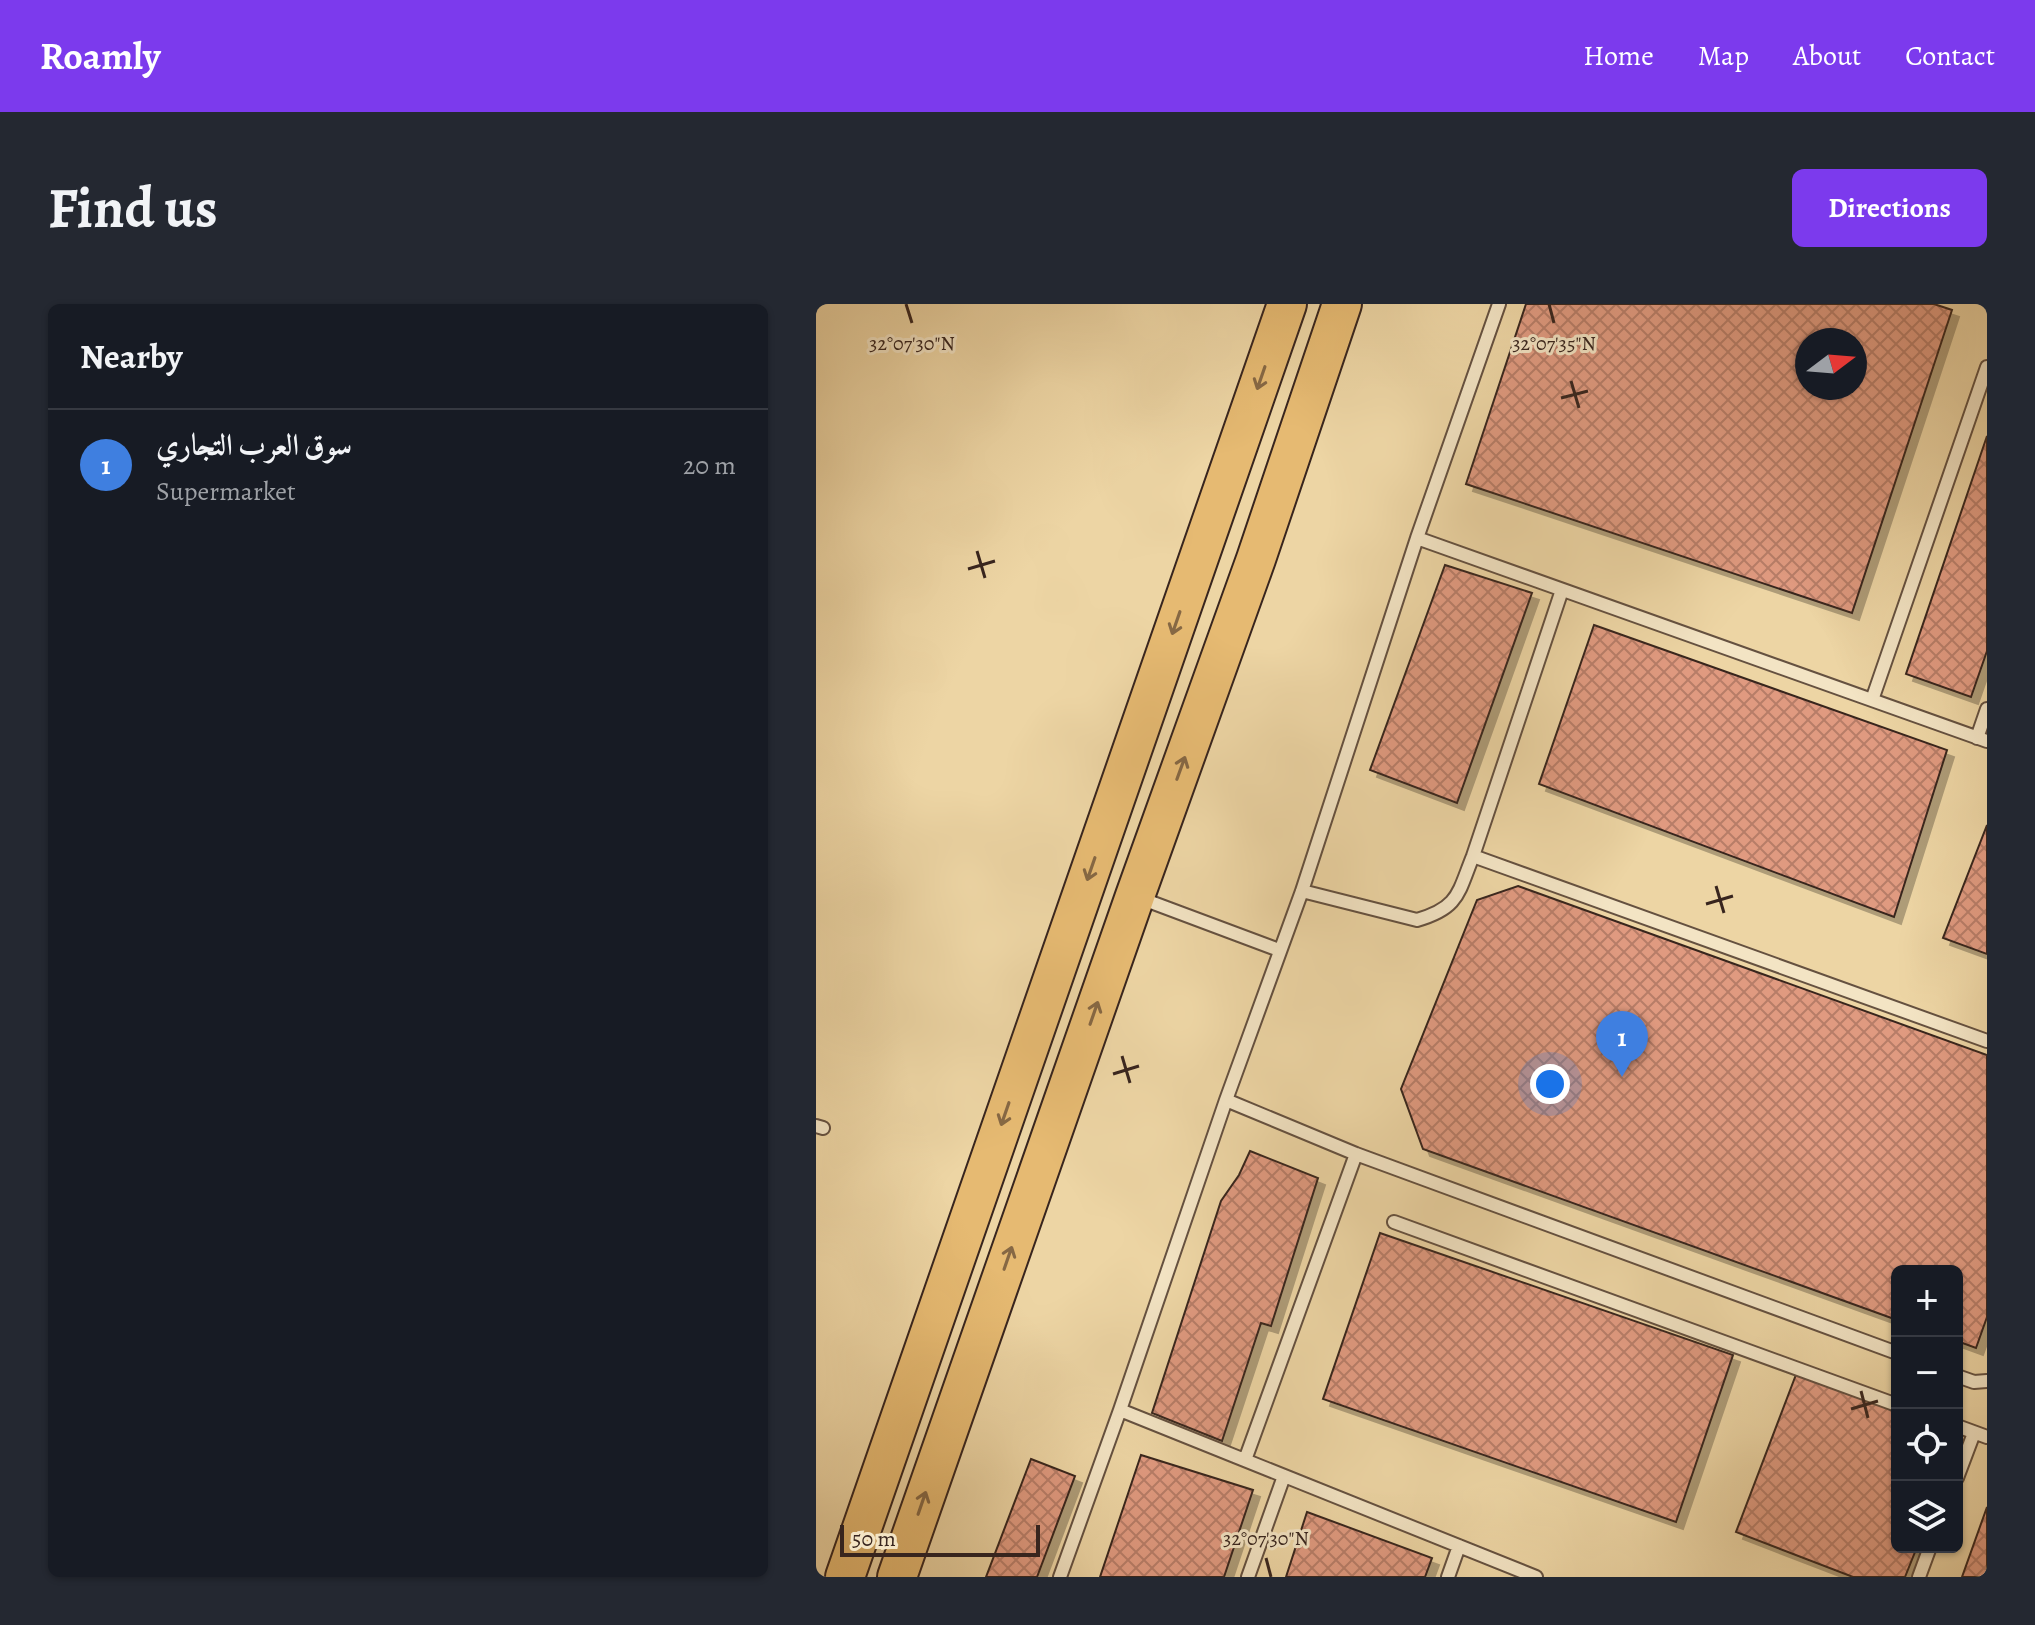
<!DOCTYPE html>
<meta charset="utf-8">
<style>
:root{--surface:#171b24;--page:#242831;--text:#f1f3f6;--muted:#9ea1a6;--line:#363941;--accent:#7c3aed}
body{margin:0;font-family:Alegreya,Amiri,serif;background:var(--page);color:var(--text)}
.controls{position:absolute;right:24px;bottom:24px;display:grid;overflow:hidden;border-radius:12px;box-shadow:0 2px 6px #0004}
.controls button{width:72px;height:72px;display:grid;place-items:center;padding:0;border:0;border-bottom:2px solid var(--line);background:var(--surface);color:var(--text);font:40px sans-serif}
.compass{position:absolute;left:979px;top:24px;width:72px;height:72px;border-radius:50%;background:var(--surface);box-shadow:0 2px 6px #0004;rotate:74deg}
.scale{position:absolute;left:24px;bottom:20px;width:200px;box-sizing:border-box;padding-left:8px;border:4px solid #38251e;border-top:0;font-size:22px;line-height:28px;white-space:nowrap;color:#38251e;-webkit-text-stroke:6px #f3e4c4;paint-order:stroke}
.you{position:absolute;left:734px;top:780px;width:28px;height:28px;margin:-20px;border:6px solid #fff;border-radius:50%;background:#1a73e8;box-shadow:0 0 0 12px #1a73e833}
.badge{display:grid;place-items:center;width:52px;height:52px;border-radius:50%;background:var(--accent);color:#fff;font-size:26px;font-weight:700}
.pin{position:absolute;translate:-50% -66px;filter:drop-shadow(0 2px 4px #0008)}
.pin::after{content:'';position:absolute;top:42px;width:28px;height:24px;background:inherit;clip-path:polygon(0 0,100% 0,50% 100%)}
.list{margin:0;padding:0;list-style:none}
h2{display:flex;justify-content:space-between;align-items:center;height:104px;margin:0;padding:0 32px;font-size:34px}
h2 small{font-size:26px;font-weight:400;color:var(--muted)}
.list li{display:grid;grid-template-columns:52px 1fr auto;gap:24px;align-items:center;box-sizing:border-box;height:112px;padding:0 32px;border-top:2px solid var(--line)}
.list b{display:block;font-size:30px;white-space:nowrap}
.list p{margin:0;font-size:26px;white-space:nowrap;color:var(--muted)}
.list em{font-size:26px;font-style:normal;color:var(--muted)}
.icon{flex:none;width:44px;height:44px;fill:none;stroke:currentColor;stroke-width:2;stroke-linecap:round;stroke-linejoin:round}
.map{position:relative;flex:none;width:1171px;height:1273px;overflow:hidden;border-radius:12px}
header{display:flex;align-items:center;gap:48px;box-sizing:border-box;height:112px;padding:0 40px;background:var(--accent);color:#fff}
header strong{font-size:38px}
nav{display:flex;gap:44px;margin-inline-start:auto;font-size:28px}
.intro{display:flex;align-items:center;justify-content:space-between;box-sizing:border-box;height:192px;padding:0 48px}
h1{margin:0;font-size:56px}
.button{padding:20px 36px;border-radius:12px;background:var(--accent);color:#fff;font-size:28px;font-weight:700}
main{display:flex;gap:48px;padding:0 48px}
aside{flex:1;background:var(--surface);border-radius:12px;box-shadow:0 2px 6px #0004}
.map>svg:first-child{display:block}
</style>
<header>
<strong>Roamly</strong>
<nav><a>Home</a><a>Map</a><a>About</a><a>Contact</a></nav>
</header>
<div class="intro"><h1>Find us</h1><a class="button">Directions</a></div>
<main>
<aside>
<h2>Nearby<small></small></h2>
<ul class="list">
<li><span class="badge" style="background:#3f7fe0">1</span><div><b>سوق العرب التجاري</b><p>Supermarket</p></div><em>20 m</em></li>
</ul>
</aside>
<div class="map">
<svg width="1171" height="1273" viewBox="0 0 1171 1273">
<defs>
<pattern id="building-cross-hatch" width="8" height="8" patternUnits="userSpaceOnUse" patternTransform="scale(2)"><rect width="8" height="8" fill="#e09a80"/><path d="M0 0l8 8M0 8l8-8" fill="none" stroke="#b77d68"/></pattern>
<filter id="shadow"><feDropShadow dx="7" dy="7" stdDeviation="0" flood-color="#0004"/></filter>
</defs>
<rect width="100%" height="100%" fill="#edd5a4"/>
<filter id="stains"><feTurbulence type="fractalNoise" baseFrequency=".0025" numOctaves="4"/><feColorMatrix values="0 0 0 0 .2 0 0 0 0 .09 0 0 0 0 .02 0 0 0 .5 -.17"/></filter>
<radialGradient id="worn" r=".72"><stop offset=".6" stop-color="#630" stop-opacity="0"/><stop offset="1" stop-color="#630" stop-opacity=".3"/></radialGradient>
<path fill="url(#building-cross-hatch)" stroke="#38251e" stroke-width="2" fill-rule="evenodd" filter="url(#shadow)" d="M710 0H1118L1136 6 1036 309 650 180ZM991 36H1039V84H991Z
M1171 132V347L1155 393 1090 370Z
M629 261 716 289 641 499 554 466Z
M778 321 1131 446 1078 613 723 480Z
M1171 521V650L1127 634Z
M702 582 1171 751V1013L1160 1044 1141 1037V967H1081V1016L607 845 585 785 661 596Z
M434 847 502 874 455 1022 445 1019 406 1137 336 1109 405 897 423 871Z
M564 929 917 1051 860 1218 507 1095Z
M981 1068 1081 1106V1243H1101L1089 1273H1037L920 1228Z
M325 1151 437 1186 408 1273H284Z
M215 1155 259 1172 221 1273H170Z
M1171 1203V1273H1146Z
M491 1208 616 1254 609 1273H470Z"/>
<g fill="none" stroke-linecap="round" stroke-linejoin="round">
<defs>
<path id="service" d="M601 234 1171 437
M1056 396 1171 63
M1161 434 1171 405
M657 552 1171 737
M486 587 601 616C643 604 642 589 657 552L746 286
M324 594 463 646
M410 796 540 850 1081 1049
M0 822 7 824
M578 918 1081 1101
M1141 1072 1158 1078 1171 1077
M304 1106 720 1273
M1141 1122 1171 1133
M429 1156 540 850
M1141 1174 1158 1129
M244 1273 304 1106 410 796 486 587 601 234 683 0
M432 1273 468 1172
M632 1273 643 1242
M1103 1273 1114 1243"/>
<path id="primary" d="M29 1273 471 0
M81 1273 319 592 440 255 526 0"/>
</defs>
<use href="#service" stroke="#655140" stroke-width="16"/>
<use href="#primary" stroke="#38251e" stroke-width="42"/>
<use href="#service" stroke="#f3e4c4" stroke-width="12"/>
<use href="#primary" stroke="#e6ba72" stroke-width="38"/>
</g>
<defs><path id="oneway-shaft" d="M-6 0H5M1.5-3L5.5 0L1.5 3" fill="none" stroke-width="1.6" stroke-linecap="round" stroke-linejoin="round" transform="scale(2)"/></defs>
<g stroke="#866844">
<use href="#oneway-shaft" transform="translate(445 74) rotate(109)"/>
<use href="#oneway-shaft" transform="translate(360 319) rotate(109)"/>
<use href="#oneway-shaft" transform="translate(365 464) rotate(-70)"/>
<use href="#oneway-shaft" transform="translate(275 565) rotate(109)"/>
<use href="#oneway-shaft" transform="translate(278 709) rotate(-71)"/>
<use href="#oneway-shaft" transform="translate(189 810) rotate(109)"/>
<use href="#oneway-shaft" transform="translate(192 954) rotate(-71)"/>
<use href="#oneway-shaft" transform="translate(106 1199) rotate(-71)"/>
</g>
<path fill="none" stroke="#38251e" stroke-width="3" d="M90 0 96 19M733 0 738 19M755 77 763 104M745 94 772 87M161 247 169 274M152 265 179 257M900 582 908 609M890 600 917 592M306 752 314 779M297 770 323 762M1045 1087 1052 1114M1035 1105 1062 1097M450 1254 455 1273"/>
<g font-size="20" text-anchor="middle" fill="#38251e" stroke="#f3e4c4" stroke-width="6" stroke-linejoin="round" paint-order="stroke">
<text x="96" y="46">32°07'30"N</text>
<text x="738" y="46">32°07'35"N</text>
<text x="450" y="1241">32°07'30"N</text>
</g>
<rect width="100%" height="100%" filter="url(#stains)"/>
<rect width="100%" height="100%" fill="url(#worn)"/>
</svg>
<div class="controls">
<button>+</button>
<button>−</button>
<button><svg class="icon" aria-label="locate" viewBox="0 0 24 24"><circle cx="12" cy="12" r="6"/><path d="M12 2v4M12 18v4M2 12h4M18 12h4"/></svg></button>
<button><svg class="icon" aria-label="layers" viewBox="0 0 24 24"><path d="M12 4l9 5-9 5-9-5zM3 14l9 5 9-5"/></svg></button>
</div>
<svg class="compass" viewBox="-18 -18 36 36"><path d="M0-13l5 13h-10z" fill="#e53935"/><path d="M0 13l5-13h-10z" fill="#9ea1a6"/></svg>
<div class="scale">50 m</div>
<div class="you"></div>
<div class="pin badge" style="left:806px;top:773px;background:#3f7fe0">1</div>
</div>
</main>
